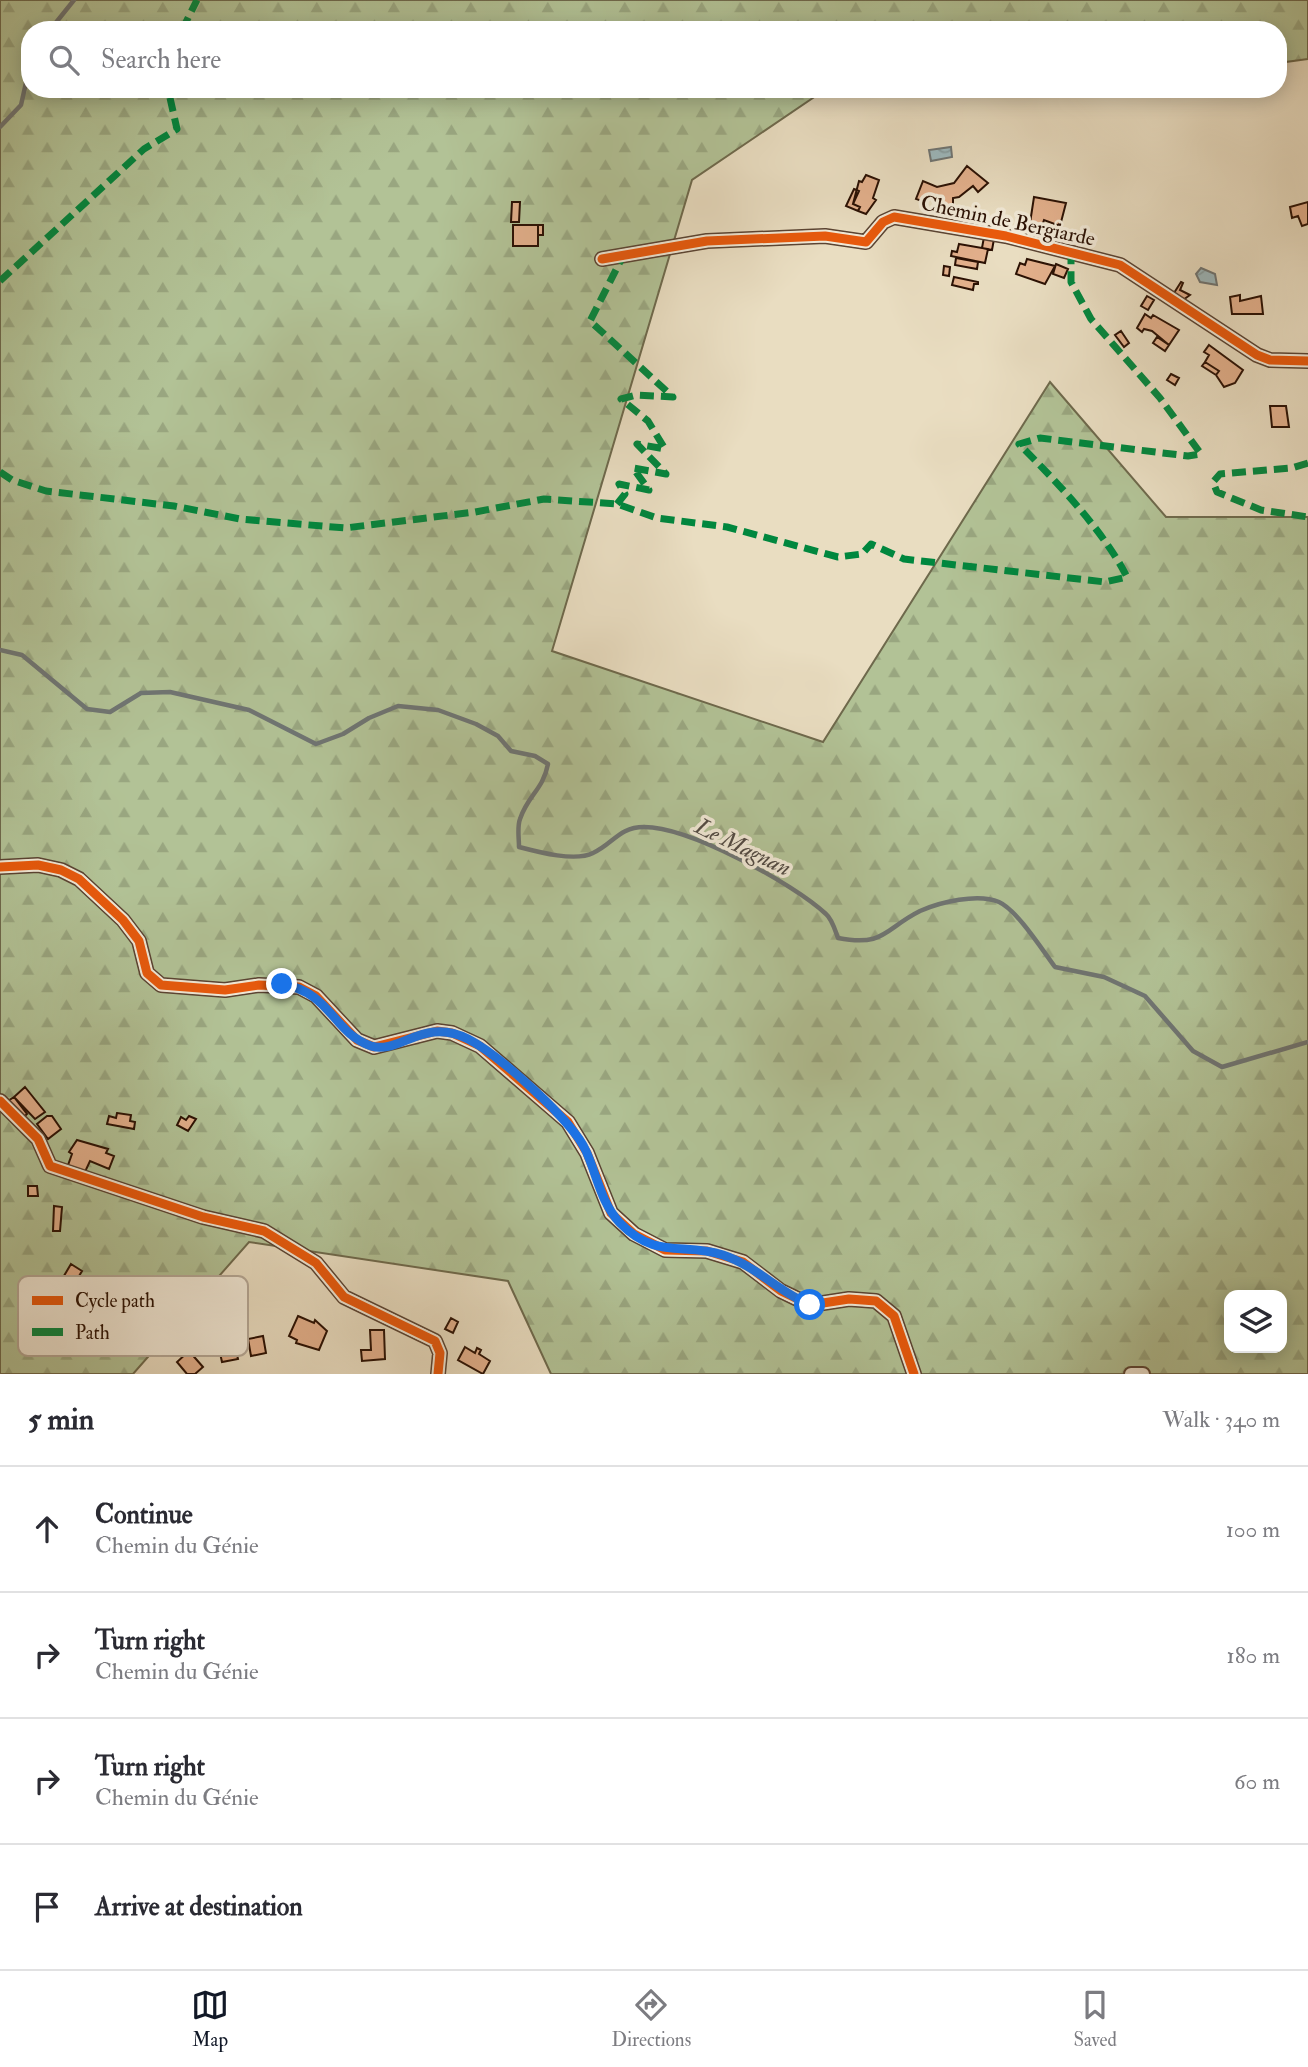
<!DOCTYPE html>
<meta charset="utf-8">
<style>
:root{--surface:#fff;--page:#f2f2f3;--text:#2b2b33;--muted:#7c7c81;--line:#e1e1e2;--accent:#111827}
body{margin:0;font-family:"IM FELL Double Pica",serif;background:var(--page);color:var(--text)}
.controls{position:absolute;right:21px;bottom:21px;display:grid;overflow:hidden;border-radius:14px;box-shadow:0 4px 18px #0003}
.controls button{width:63px;height:63px;display:grid;place-items:center;padding:0;border:0;border-bottom:2px solid var(--line);background:var(--surface);color:var(--text);font:35px sans-serif}
.stop{position:absolute;width:21px;height:21px;margin:-16px;border:5px solid #1a73e8;border-radius:50%;background:#fff}
.stop.end{background:#1a73e8;border-color:#fff;box-shadow:0 2px 7px #0008}
.list{margin:0;padding:0;list-style:none}
h2{display:flex;justify-content:space-between;align-items:center;height:91px;margin:0;padding:0 28px;font-size:30px}
h2 small{font-size:23px;font-weight:400;color:var(--muted)}
.list li{display:grid;grid-template-columns:46px 1fr auto;gap:21px;align-items:center;box-sizing:border-box;height:126px;padding:0 28px;border-top:2px solid var(--line)}
.list b{display:block;font-size:26px;white-space:nowrap}
.list p{margin:0;font-size:23px;white-space:nowrap;color:var(--muted)}
.list em{font-size:23px;font-style:normal;color:var(--muted)}
.icon{flex:none;width:38px;height:38px;fill:none;stroke:currentColor;stroke-width:2;stroke-linecap:round;stroke-linejoin:round}
.map{position:relative;flex:none;width:1308px;height:1374px;overflow:hidden}
.search{position:absolute;background:var(--surface);box-shadow:0 4px 18px #0003;left:21px;right:21px;top:21px;height:77px;display:flex;align-items:center;gap:18px;box-sizing:border-box;padding:0 24px;border-radius:28px;color:var(--muted);font-size:26px}
.sheet{height:595px;background:var(--surface)}
nav{display:flex;justify-content:space-around;align-items:center;box-sizing:border-box;height:98px;border-top:2px solid var(--line);background:var(--surface);font-size:19px;color:var(--muted)}
nav a{display:grid;justify-items:center;gap:4px}
nav .on{color:var(--accent)}
.map>svg:first-child{display:block}
</style>
<div class="map">
<svg width="1308" height="1374" viewBox="0 0 1308 1374">
<defs>
<pattern id="forest-firs" width="22" height="20" patternUnits="userSpaceOnUse" patternTransform="scale(1.75)"><rect width="22" height="20" fill="#b2c296"/><path d="M5 1l3.5 6h-7zM16 11l3.5 6h-7z" fill="#99a680"/></pattern>
<pattern id="water-waves" width="16" height="10" patternUnits="userSpaceOnUse" patternTransform="scale(1.75)"><rect width="16" height="10" fill="#9db9be"/><path d="M0 5q4-4 8 0t8 0" fill="none" stroke="#879ea2"/></pattern>
</defs>
<rect width="100%" height="100%" fill="#e9ddc1"/>
<filter id="stains"><feTurbulence type="fractalNoise" baseFrequency=".00286" numOctaves="4"/><feColorMatrix values="0 0 0 0 .2 0 0 0 0 .09 0 0 0 0 .02 0 0 0 .5 -.17"/></filter>
<radialGradient id="worn" r=".72"><stop offset=".6" stop-color="#630" stop-opacity="0"/><stop offset="1" stop-color="#630" stop-opacity=".3"/></radialGradient>
<path fill="url(#forest-firs)" stroke="#6e694c" stroke-width="2" fill-rule="evenodd" d="M0 0H1308V59L1278 63V30H30V89H826L692 180 552 651 823 742 1050 382 1166 517H1308V1374H551L508 1281 249 1242 133 1374H0ZM1229 1295H1282V1348H1229Z"/>
<path fill="url(#water-waves)" stroke="#6f7573" stroke-width="2" d="M951 147 952 157 931 161 929 150Z
M1201 268 1215 274 1217 285 1200 282 1196 274Z"/>
<g fill="none" stroke-linecap="round" stroke-linejoin="round">
<path stroke="#6f7573" stroke-width="4.5" d="M50 30 74 0
M0 127 21 105 30 65
M0 650 22 655 87 709 110 712 141 693 170 692 249 710 316 744 343 734 369 718 398 706 438 710 476 724 498 736 511 751 535 756 548 764C543 790 528 795 520 819 517 827 519 838 519 847 538 852 575 862 593 853 613 844 619 827 644 827 689 827 793 883 826 914 832 919 835 930 838 938 885 947 884 929 920 911 940 902 978 893 999 902 1017 910 1043 951 1055 967L1104 977 1145 996 1193 1051 1222 1067 1308 1042"/>
</g>
<path fill="#e3b08c" stroke="#2a1003" stroke-width="2" d="M967 166 988 183 978 192 973 186 959 197 953 198V204L948 207H940L939 201 928 196 925 202 916 199 923 181 937 187 954 183Z
M866 175 879 180 873 198 876 200 866 214 858 211 860 207 853 204 859 181 862 182Z
M854 189 859 191 853 204 860 207 858 211 846 206Z
M1034 197 1066 203 1060 226 1044 220 1042 226 1030 223Z
M512 202H520L519 222H511Z
M1308 202V224L1302 226 1298 216 1292 218 1290 207Z
M513 225H538V246H513Z
M538 225H543V235H538Z
M984 237 994 239 992 250 982 248Z
M959 244 988 249 985 263 951 256 952 251 957 252Z
M956 258 978 262 977 269 955 265Z
M1027 259 1055 266 1045 284 1016 274 1020 263 1025 265Z
M1056 264 1068 269 1064 278 1053 274Z
M944 266 950 267 949 276 943 275Z
M954 277 978 282V284H974L973 290 952 285Z
M1181 282 1183 283 1180 290 1190 295 1183 300 1174 293Z
M1240 295V301L1261 296 1263 314H1232L1230 297Z
M1147 296 1154 300 1148 310 1141 306Z
M1145 314 1151 318 1153 315 1179 330 1169 345 1152 331 1144 329 1142 332 1137 328Z
M1121 331 1129 343 1124 347 1115 335Z
M1157 337 1169 345 1165 351 1153 343Z
M1209 345 1243 370 1235 383 1224 387 1216 375 1219 371 1205 362 1209 355 1204 352Z
M1205 362 1219 371 1216 375 1202 366Z
M1171 374 1179 378 1175 385 1167 380Z
M1270 406H1286L1289 427H1272Z
M25 1087 45 1112 35 1119 14 1097Z
M14 1097 27 1114 22 1119 8 1101Z
M117 1113 131 1115 130 1121 135 1122 134 1129 107 1124 109 1116 116 1118Z
M47 1116H52L61 1129 48 1139 37 1124Z
M189 1116 196 1119 188 1131 177 1125 181 1117 186 1120Z
M77 1140 108 1149 106 1153 114 1156 109 1169 90 1161 84 1174 67 1168 72 1154 69 1152Z
M28 1186H37L38 1196H28Z
M54 1206 62 1207 60 1231H53Z
M71 1264 82 1271 66 1298 55 1291Z
M298 1316 314 1323 315 1320 327 1331 319 1350 296 1343 297 1340 289 1336Z
M451 1318 458 1322 453 1333 445 1329Z
M370 1330H384L385 1359 362 1361 361 1350H371Z
M263 1336 266 1353 251 1356 248 1339Z
M234 1341 238 1359 222 1362 218 1344Z
M465 1347 475 1353 477 1348 481 1350 479 1354 490 1361 483 1374 458 1360Z
M189 1351 203 1367 195 1374H187L177 1362Z"/>
<g fill="none" stroke-linecap="round" stroke-linejoin="round">
<defs>
<path id="street" d="M602 259 707 241 825 236 866 242 883 222 894 217 1006 236 1120 265 1257 355 1270 360 1308 361
M0 867 38 865 61 870 79 879 123 920 139 941 147 973 161 985 225 990 259 985 299 987 316 996 357 1040 374 1047 437 1031 452 1033 480 1046 568 1122 587 1153 611 1213 634 1234 665 1250 707 1251 743 1262 781 1291 810 1305 849 1299 876 1301 894 1316 914 1374
M0 1101 38 1139 50 1166 203 1217 264 1231 316 1263 344 1297 435 1341 440 1353 438 1374
M1131 1374H1143"/>
</defs>
<use href="#street" stroke="#5a4332" stroke-width="16"/>
<use href="#street" stroke="#f1e9d7" stroke-width="12"/>
<path stroke="#00873e" stroke-width="7" stroke-dasharray="14 7" stroke-linecap="butt" d="M182 30 197 0
M0 281 144 149 177 129 168 89
M1308 463 1292 468 1220 474 1213 482 1217 492 1261 510 1308 517
M0 472 12 480 46 491 174 506 240 519 345 528 475 512 544 499 617 504 657 518 727 527 838 557 862 554 871 544 904 559 1105 582 1127 577C1104 531 1055 480 1019 444L1040 438 1188 456 1201 454 1160 398 1091 319 1071 282V253
M617 504 625 494 619 484 649 490 633 468 666 474 637 444 665 449 648 421 621 399 636 395 673 397 590 321 624 254"/>
<defs>
<path id="cycleway" d="M602 259 707 241 825 236 866 242 883 222 894 217 1006 236 1120 265 1257 355 1270 360 1308 361
M0 867 38 865 61 870 79 879 123 920 139 941 147 973 161 985 225 990 259 985 299 987 316 996 357 1040 374 1047 437 1031 452 1033 480 1046 568 1122 587 1153 611 1213 634 1234 665 1250 707 1251 743 1262 781 1291 810 1305 849 1299 876 1301 894 1316 914 1374
M0 1101 38 1139 50 1166 203 1217 264 1231 316 1263 344 1297 435 1341 440 1353 438 1374"/>
</defs>
<use href="#cycleway" stroke="#f1e9d7" stroke-width="13"/>
<use href="#cycleway" stroke="#e8590c" stroke-width="9"/>
</g>
<g fill="none" stroke-linecap="round" stroke-linejoin="round">
<path stroke="#1a73e8" stroke-width="9" d="M282 984C332 993 332 1032 371 1046 399 1055 424 1016 468 1039 499 1055 572 1120 586 1151 597 1175 601 1203 620 1223 656 1260 683 1242 723 1255 756 1266 779 1292 810 1305"/>
</g>
<g text-anchor="middle" dominant-baseline="central" stroke-width="7" stroke-linejoin="round" paint-order="stroke">
<g font-size="21" fill="#2a1003" stroke="#f1e9d7">
<text transform="translate(1008 221) rotate(12)">Chemin de Bergiarde</text>
</g>
<g font-size="23" font-style="italic" fill="#524b44" stroke="#f1e9d7">
<text transform="translate(743 847) rotate(26)">Le Magnan</text>
</g>
</g>
<rect x="18" y="1276" width="230" height="80" rx="10" fill="#f1e9d7" stroke="#b5a897" stroke-width="2"/>
<rect x="32" y="1296" width="31" height="9" fill="#e8590c"/>
<rect x="32" y="1328" width="31" height="8" fill="#00873e"/>
<g font-size="19" fill="#2a1003">
<text x="75" y="1307">Cycle path</text>
<text x="75" y="1339">Path</text>
</g>
<rect width="100%" height="100%" filter="url(#stains)"/>
<rect width="100%" height="100%" fill="url(#worn)"/>
</svg>
<div class="controls">
<button><svg class="icon" aria-label="layers" viewBox="0 0 24 24"><path d="M12 4l9 5-9 5-9-5zM3 14l9 5 9-5"/></svg></button>
</div>
<div class="stop" style="left:810px;top:1305px"></div>
<div class="stop end" style="left:282px;top:984px"></div>
<div class="search"><svg class="icon" aria-label="search" viewBox="0 0 24 24"><circle cx="10" cy="10" r="6"/><path d="M15 15l6 6"/></svg>Search here</div>
</div>
<section class="sheet">
<h2>5 min<small>Walk · 340 m</small></h2>
<ul class="list">
<li><svg class="icon" aria-label="ahead" viewBox="0 0 24 24"><path d="M12 20V5M6 11l6-6 6 6"/></svg><div><b>Continue</b><p>Chemin du Génie</p></div><em>100 m</em></li>
<li><svg class="icon" aria-label="right" viewBox="0 0 24 24"><path d="M7 20v-9h11M14 6l5 5-5 5"/></svg><div><b>Turn right</b><p>Chemin du Génie</p></div><em>180 m</em></li>
<li><svg class="icon" aria-label="right" viewBox="0 0 24 24"><path d="M7 20v-9h11M14 6l5 5-5 5"/></svg><div><b>Turn right</b><p>Chemin du Génie</p></div><em>60 m</em></li>
<li><svg class="icon" aria-label="arrive" viewBox="0 0 24 24"><path d="M6 21V4h12l-3 4 3 4H6"/></svg><div><b>Arrive at destination</b></div></li>
</ul>
</section>
<nav>
<a class="on"><svg class="icon" aria-label="map" viewBox="0 0 24 24"><path d="M3 6l6-2 6 2 6-2v14l-6 2-6-2-6 2zM9 4v14M15 6v14"/></svg>Map</a>
<a><svg class="icon" aria-label="directions" viewBox="0 0 24 24"><path d="M12 3l9 9-9 9-9-9zM9 14v-3h6M13 9l2 2-2 2"/></svg>Directions</a>
<a><svg class="icon" aria-label="saved" viewBox="0 0 24 24"><path d="M7 4h10v16l-5-4-5 4z"/></svg>Saved</a>
</nav>
